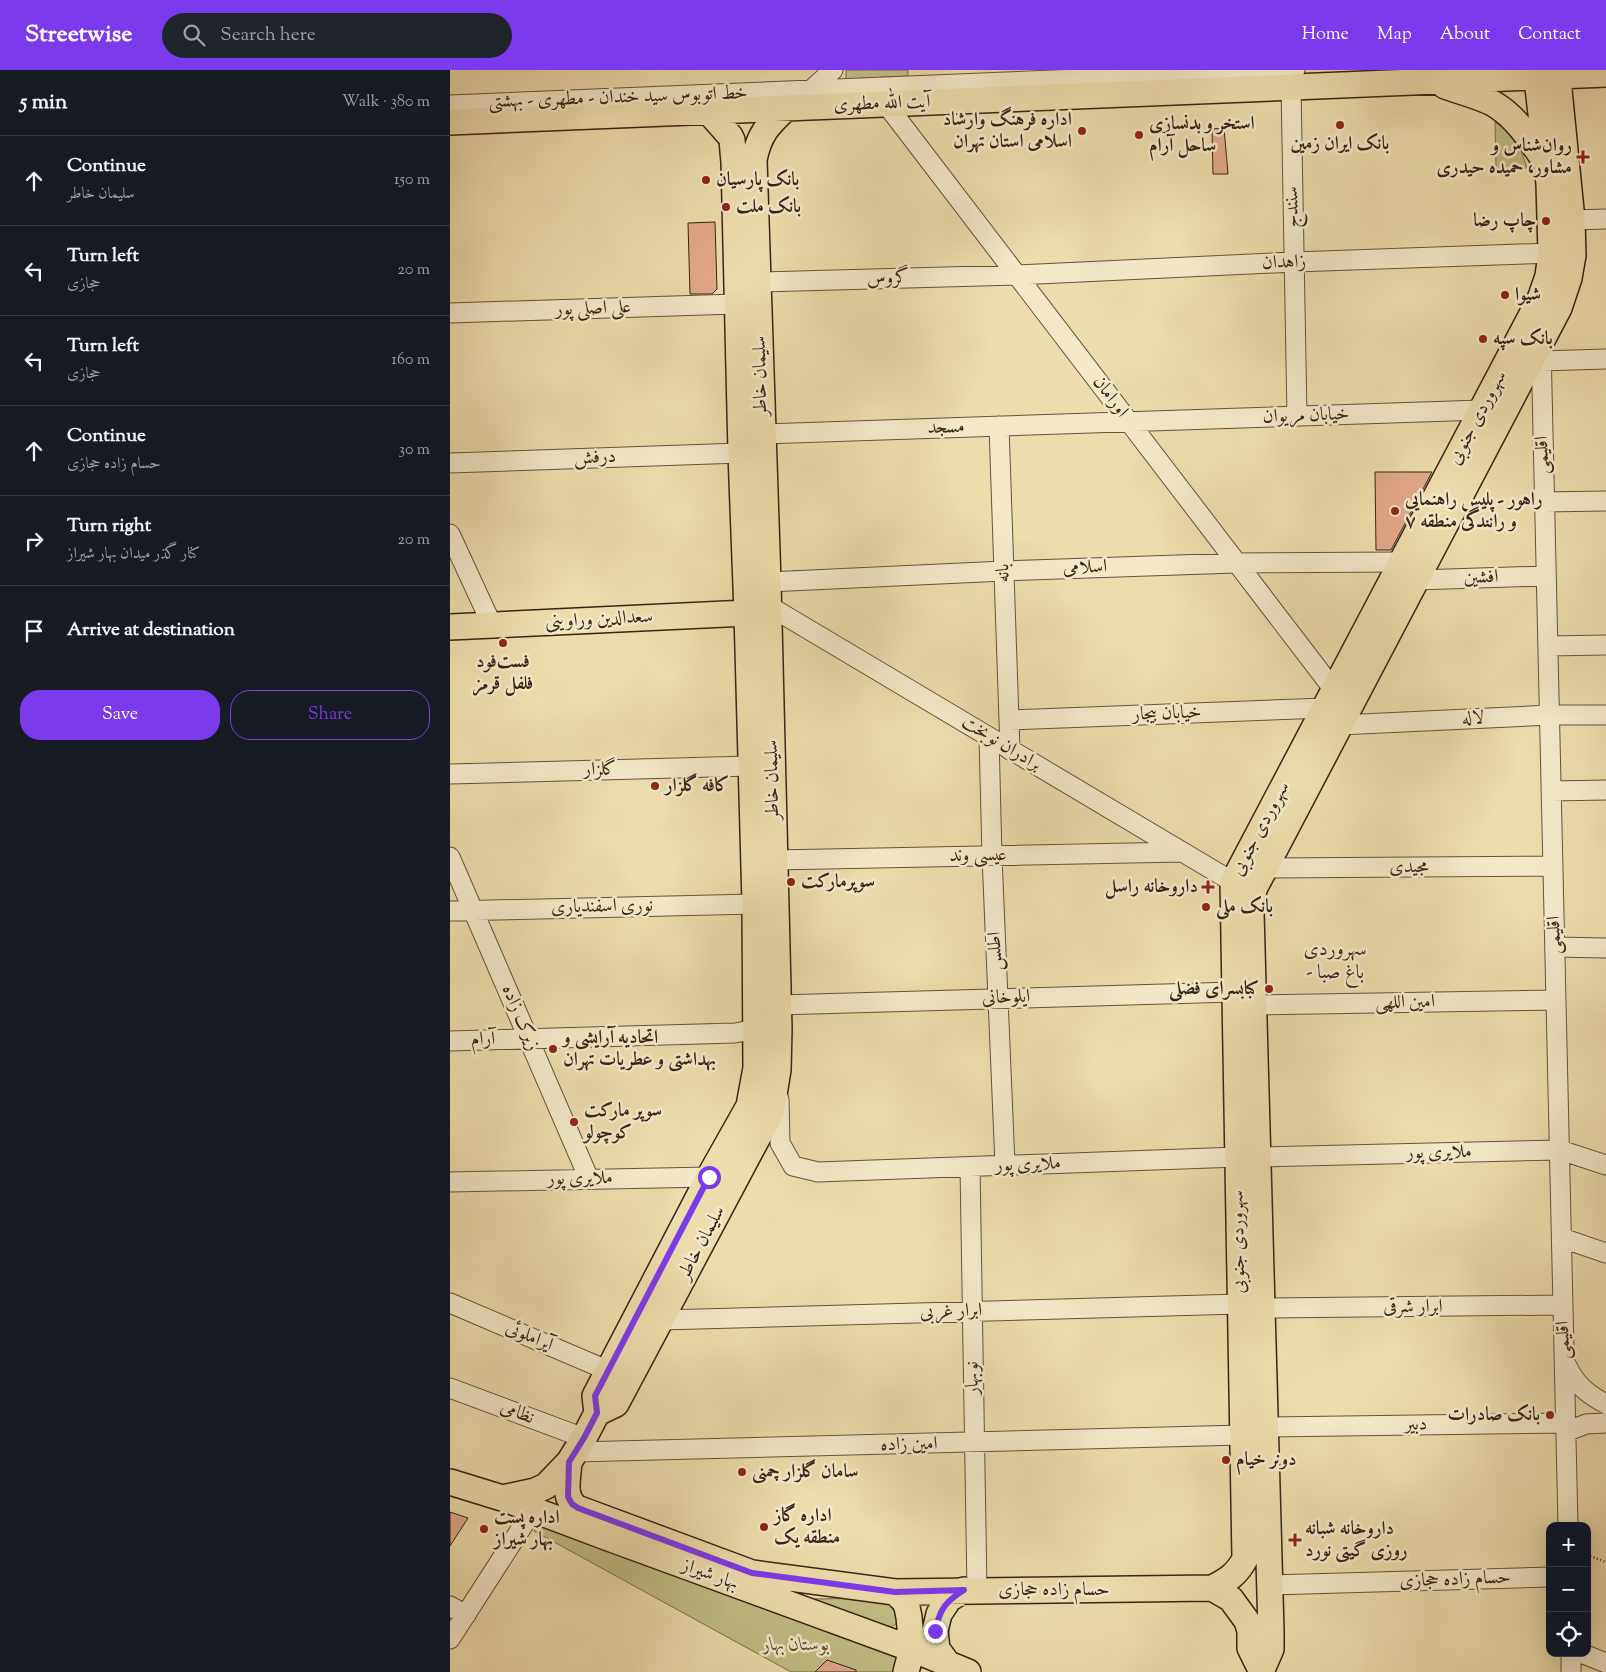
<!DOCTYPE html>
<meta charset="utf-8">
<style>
:root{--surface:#171b24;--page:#20242c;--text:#f1f3f6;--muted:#9ea1a6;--line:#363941;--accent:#7c3aed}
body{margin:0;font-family:"Sorts Mill Goudy",Amiri,serif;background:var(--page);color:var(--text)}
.controls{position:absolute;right:15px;bottom:15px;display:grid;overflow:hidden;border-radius:10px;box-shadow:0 5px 20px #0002}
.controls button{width:45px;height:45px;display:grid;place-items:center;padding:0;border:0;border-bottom:1px solid var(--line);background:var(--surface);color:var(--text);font:25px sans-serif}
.stop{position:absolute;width:15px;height:15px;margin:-11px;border:4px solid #7c3aed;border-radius:50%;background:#fff}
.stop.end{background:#7c3aed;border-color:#fff;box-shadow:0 1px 5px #0008}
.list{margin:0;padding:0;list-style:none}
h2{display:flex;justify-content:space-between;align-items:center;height:65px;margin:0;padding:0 20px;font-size:21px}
h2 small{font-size:16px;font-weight:400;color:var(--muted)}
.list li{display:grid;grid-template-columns:32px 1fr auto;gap:15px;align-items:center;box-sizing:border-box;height:90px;padding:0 20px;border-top:1px solid var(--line)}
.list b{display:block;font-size:19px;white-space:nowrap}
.list p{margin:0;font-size:16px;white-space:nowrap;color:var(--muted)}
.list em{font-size:16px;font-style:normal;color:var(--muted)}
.actions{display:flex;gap:10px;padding:15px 20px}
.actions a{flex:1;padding:11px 0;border:1px solid var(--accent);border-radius:20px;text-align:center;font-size:18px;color:var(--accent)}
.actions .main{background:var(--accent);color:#fff}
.icon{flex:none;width:28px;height:28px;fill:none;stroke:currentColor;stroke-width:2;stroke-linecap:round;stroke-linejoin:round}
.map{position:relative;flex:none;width:1156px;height:1602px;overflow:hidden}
header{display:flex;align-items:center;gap:30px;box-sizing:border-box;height:70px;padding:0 25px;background:var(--accent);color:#fff}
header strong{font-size:24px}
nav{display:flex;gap:28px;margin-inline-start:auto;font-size:18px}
.search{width:350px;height:45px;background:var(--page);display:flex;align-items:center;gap:12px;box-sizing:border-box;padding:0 18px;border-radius:28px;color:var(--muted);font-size:19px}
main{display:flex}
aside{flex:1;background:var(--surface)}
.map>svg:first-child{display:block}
</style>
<header>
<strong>Streetwise</strong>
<div class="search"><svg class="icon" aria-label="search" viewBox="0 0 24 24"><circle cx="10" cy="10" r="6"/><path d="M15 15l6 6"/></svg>Search here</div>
<nav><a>Home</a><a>Map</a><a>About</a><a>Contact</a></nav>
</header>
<main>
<aside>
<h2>5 min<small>Walk · 380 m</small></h2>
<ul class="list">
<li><svg class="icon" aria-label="ahead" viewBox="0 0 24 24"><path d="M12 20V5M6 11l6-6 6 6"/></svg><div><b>Continue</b><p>سلیمان خاطر</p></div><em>150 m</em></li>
<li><svg class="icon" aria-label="left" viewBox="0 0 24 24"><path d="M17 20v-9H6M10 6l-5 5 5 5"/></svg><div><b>Turn left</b><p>حجازی</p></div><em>20 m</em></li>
<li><svg class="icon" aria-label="left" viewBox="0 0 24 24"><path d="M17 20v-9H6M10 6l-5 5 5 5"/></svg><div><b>Turn left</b><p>حجازی</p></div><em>160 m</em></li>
<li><svg class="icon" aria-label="ahead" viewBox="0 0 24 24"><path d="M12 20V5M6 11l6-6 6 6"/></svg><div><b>Continue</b><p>حسام زاده حجازی</p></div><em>30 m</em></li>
<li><svg class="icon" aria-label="right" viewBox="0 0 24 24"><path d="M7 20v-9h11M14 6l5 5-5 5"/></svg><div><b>Turn right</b><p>کنار گذر میدان بهار شیراز</p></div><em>20 m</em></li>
<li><svg class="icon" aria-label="arrive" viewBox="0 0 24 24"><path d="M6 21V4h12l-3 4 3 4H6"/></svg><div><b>Arrive at destination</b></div></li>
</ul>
<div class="actions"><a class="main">Save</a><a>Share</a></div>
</aside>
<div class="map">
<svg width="1156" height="1602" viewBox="0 0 1156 1602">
<rect width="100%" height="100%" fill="#edddac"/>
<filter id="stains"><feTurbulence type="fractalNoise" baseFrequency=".004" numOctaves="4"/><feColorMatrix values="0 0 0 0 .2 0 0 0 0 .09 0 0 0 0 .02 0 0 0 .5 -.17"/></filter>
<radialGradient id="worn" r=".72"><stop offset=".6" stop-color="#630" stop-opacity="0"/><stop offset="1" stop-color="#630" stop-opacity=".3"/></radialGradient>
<path fill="#c0be84" stroke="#7b714d" d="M396 0H458V6L396 9Z
M1045 52 1067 69 1077 98 1046 99Z
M91 1446 450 1587 446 1602H341L84 1461Z
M443 1528 451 1543 447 1553 439 1559 358 1529Z"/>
<path fill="#e2a88a" stroke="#362416" d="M774 58 778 104H763L762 59Z
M265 152 267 219 262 224H240L238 153Z
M925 402H982L941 480H926Z
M0 1442 18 1448 0 1476Z
M377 1590 406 1600V1602H365Z"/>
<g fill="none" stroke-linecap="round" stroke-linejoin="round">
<defs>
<path id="minor" d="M841 17 847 346
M360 21 383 0
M436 34 884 620
M0 35 845 0
M1122 150 1156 149
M309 212 567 205 844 192 1101 183
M0 243 286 234
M1091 275 1118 1456
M1091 291 1156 289
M549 356 560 680
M313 364 1032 340
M0 393 291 383
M1094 432 1156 431
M0 464 42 555
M966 510 1096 506
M318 512 554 501 786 493 952 492
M319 536 783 812
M1098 576 1156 575
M559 650 874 638
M890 655 1100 645H1156
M539 667 542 786 555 1095
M0 704 300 696
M1101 721 1156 720
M0 787 139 1109
M325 790 732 782
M815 798 1103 796
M0 841 305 834
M1105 877 1156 878
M328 935 784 922
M804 935 1106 930
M0 971 285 963 306 959
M329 1029 330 1073 343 1096 368 1102 788 1087
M808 1087 1110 1080 1156 1095
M520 1097 527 1520
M0 1112 259 1107
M1112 1168 1156 1183
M0 1233 159 1301
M812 1238 1113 1235
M211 1250 790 1234
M1116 1294C1125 1314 1137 1324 1156 1334
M0 1318 134 1368
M815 1357 1116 1353
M1116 1362 1136 1354 1156 1353
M126 1382 793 1365
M819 1515 1100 1507
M0 1536 16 1545
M0 1569 83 1440
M1121 1583V1602
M1131 1583 1156 1593"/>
<path id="major" d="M995 16C1011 22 1029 26 1044 34 1066 47 1080 69 1094 90
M0 52 1156 4
M0 557 297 543 312 538
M147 1343 166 1334 301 1080 321 1043 328 1000 329 959 318 512 304 90C309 64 318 55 336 38
M119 1392C118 1409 112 1427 127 1438L302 1503 445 1522 762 1518C777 1511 787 1504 795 1489L783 812 1090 229 1098 206 1101 183 1099 114 1086 0
M0 1412 52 1428 153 1466 462 1579 518 1602
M52 1428 85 1421 96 1416 119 1392 134 1368 147 1343 145 1326 259 1107 299 1036 306 998 305 834 297 543 291 383 284 92 282 70 280 66 258 41
M762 1518 781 1529 797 1551 800 1561V1578L811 1600
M445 1522 454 1531 457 1537 459 1547 462 1579 456 1602
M498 1594 487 1579 485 1561 489 1544 499 1529 514 1520
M811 1602 821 1579V1561L801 843 804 819 1109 238 1119 208 1123 185 1122 150 1107 0"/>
</defs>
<use href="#minor" stroke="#64523c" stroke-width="21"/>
<use href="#major" stroke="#362416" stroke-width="28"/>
<path stroke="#362416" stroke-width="2.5" stroke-dasharray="1 2.5" stroke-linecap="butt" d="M1137 1485 1156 1492"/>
<use href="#minor" stroke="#f3e9c9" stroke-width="19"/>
<use href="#major" stroke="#edddac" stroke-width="25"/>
</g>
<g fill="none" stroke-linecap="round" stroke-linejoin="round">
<path stroke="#7c3aed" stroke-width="6" d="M259 1107 145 1326 147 1343 134 1368 119 1392 118 1427 122 1434 128 1438 302 1503 445 1522 514 1520C495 1532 490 1539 485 1561"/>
</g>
<g fill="#8f2418" stroke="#f3e9c9" stroke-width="2">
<circle cx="890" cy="55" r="5"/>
<circle cx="632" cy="61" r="5"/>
<circle cx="689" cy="65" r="5"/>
<path d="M1130.5 79.5h5v5h5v5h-5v5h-5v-5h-5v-5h5z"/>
<circle cx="256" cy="110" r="5"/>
<circle cx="276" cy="137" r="5"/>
<circle cx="1096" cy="151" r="5"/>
<circle cx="1055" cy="225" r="5"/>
<circle cx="1033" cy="269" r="5"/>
<circle cx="945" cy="441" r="5"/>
<circle cx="53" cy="573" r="5"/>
<circle cx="205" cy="716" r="5"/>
<circle cx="341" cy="812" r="5"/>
<path d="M755.5 809.5h5v5h5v5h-5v5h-5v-5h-5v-5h5z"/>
<circle cx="756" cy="837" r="5"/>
<circle cx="819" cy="919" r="5"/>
<circle cx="103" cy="979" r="5"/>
<circle cx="124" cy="1052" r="5"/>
<circle cx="1100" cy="1345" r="5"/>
<circle cx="776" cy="1390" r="5"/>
<circle cx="292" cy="1402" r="5"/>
<circle cx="314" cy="1457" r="5"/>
<circle cx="34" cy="1459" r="5"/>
<path d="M842.5 1462.5h5v5h5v5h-5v5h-5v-5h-5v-5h5z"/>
</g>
<g text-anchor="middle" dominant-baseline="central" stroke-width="5" stroke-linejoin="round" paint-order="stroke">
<g font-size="19" fill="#362416" stroke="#f3e9c9">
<text transform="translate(168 28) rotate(-2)">خط اتوبوس سید خندان - مطهری - بهشتی</text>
<text transform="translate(432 34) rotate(-2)">آیت الله مطهری</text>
<text transform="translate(843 137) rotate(-91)">سنندج</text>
<text transform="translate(834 193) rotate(-2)">زاهدان</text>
<text transform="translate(438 209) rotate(-2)">گروس</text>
<text transform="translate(143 239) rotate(-2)">علی اصلی پور</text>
<text transform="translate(311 306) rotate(-91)">سلیمان خاطر</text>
<text transform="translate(660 327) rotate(53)">اورامان</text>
<text transform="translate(856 346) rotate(-2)">خیابان مریوان</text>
<text transform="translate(1028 348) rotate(-62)">سهروردی جنوبی</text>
<text transform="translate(496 358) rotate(-2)">مسجد</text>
<text transform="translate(1093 385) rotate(-91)">اقلیمی</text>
<text transform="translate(145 388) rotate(-2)">درفش</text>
<text transform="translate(635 498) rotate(-2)">اسلامی</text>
<text transform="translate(554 503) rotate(-92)">بانه</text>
<text transform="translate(1031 508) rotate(-2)">افشین</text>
<text transform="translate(149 550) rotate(-3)">سعدالدین وراوینی</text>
<text transform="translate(717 644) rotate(-2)">خیابان بیجار</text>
<text transform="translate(1023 649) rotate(-3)">لاله</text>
<text transform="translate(551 674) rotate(31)">برادران نوبخت</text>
<text transform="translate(150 700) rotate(-1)">گلزار</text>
<text transform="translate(323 710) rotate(-91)">سلیمان خاطر</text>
<text transform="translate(811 759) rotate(-62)">سهروردی جنوبی</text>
<text transform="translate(528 786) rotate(-1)">عیسی وند</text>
<text x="959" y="797">مجیدی</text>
<text transform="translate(152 837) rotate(-1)">نوری اسفندیاری</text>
<text transform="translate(1105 865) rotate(-91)">اقلیمی</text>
<text transform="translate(546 881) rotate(-92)">اطلس</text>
<text transform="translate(556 928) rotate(-2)">ایلوخانی</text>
<text transform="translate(955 933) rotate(-1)">امین اللهی</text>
<text transform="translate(70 948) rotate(67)">زیرک زاده</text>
<text transform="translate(33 970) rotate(-2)">آرام</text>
<text transform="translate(989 1083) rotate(-1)">ملایری پور</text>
<text transform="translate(578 1095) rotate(-2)">ملایری پور</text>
<text transform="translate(130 1109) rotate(-1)">ملایری پور</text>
<text transform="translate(789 1172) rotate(-91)">سهروردی جنوبی</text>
<text transform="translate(252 1173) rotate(-62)">سلیمان خاطر</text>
<text x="963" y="1237">ابرار شرقی</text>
<text transform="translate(501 1242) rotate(-2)">ابرار غربی</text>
<text transform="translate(79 1267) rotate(23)">آیراملوئی</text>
<text transform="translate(1114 1270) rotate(-91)">اقلیمی</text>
<text transform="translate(523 1308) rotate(-91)">نوبهار</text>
<text transform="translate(67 1343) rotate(21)">نظامی</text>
<text transform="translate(966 1355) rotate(-1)">دبیر</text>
<text transform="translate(459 1375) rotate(-1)">امین زاده</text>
<text transform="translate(260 1505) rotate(20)">بهار شیراز</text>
<text transform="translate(1005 1510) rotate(-2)">حسام زاده حجازی</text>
<text x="604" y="1520">حسام زاده حجازی</text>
</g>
<g font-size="19" font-weight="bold" fill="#362416" stroke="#f3e9c9" text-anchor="start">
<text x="622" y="50" text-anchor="end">اداره فرهنگ وارشاد<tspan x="622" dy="22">اسلامی استان تهران</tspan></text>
<text x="699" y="54">استخر و بدنسازی<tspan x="699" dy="22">ساحل آرام</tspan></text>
<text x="890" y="74" text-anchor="middle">بانک ایران زمین</text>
<text x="1122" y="76" text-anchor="end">روان‌شناس و<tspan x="1122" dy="22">مشاور، حمیده حیدری</tspan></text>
<text x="266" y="110">بانک پارسیان</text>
<text x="286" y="137">بانک ملت</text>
<text x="1086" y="151" text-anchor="end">چاپ رضا</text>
<text x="1065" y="225">شیوا</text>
<text x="1043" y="269">بانک سپه</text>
<text x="955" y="430">راهور - پلیس راهنمایی<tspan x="955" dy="22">و رانندگی منطقه ۷</tspan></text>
<text x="53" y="592" text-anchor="middle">فست‌فود<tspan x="53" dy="22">فلفل قرمز</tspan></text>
<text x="215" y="716">کافه گلزار</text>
<text x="351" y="812">سوپرمارکت</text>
<text x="748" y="817" text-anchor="end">داروخانه راسل</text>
<text x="766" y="837">بانک ملی</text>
<text x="809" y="919" text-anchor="end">کبابسرای فضلی</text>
<text x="113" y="968">اتحادیه آرایشی و<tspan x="113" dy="22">بهداشتی و عطریات تهران</tspan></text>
<text x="134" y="1041">سوپر مارکت<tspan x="134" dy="22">کوچولو</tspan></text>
<text x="1090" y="1345" text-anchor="end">بانک صادرات</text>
<text x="786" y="1390">دونر خیام</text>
<text x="302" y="1402">سامان گلزار چمنی</text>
<text x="324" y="1446">اداره گاز<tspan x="324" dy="22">منطقه یک</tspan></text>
<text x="44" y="1448">اداره پست<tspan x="44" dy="22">بهار شیراز</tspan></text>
<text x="855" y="1459">داروخانه شبانه<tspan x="855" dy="22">روزی گیتی نورد</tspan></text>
</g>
<g font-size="19" font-style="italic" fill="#584a32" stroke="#f3e9c9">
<text x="346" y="1575">بوستان بهار</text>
</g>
<g font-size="20" fill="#362416" stroke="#f3e9c9">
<text x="885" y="880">سهروردی<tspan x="885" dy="23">- باغ صبا</tspan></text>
</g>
</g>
<rect width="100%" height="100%" filter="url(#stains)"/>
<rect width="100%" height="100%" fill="url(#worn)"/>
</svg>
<div class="controls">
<button>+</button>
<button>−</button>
<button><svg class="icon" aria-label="locate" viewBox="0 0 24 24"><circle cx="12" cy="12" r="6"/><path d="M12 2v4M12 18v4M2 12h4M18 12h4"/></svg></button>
</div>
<div class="stop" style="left:259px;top:1107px"></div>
<div class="stop end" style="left:485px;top:1561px"></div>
</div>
</main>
